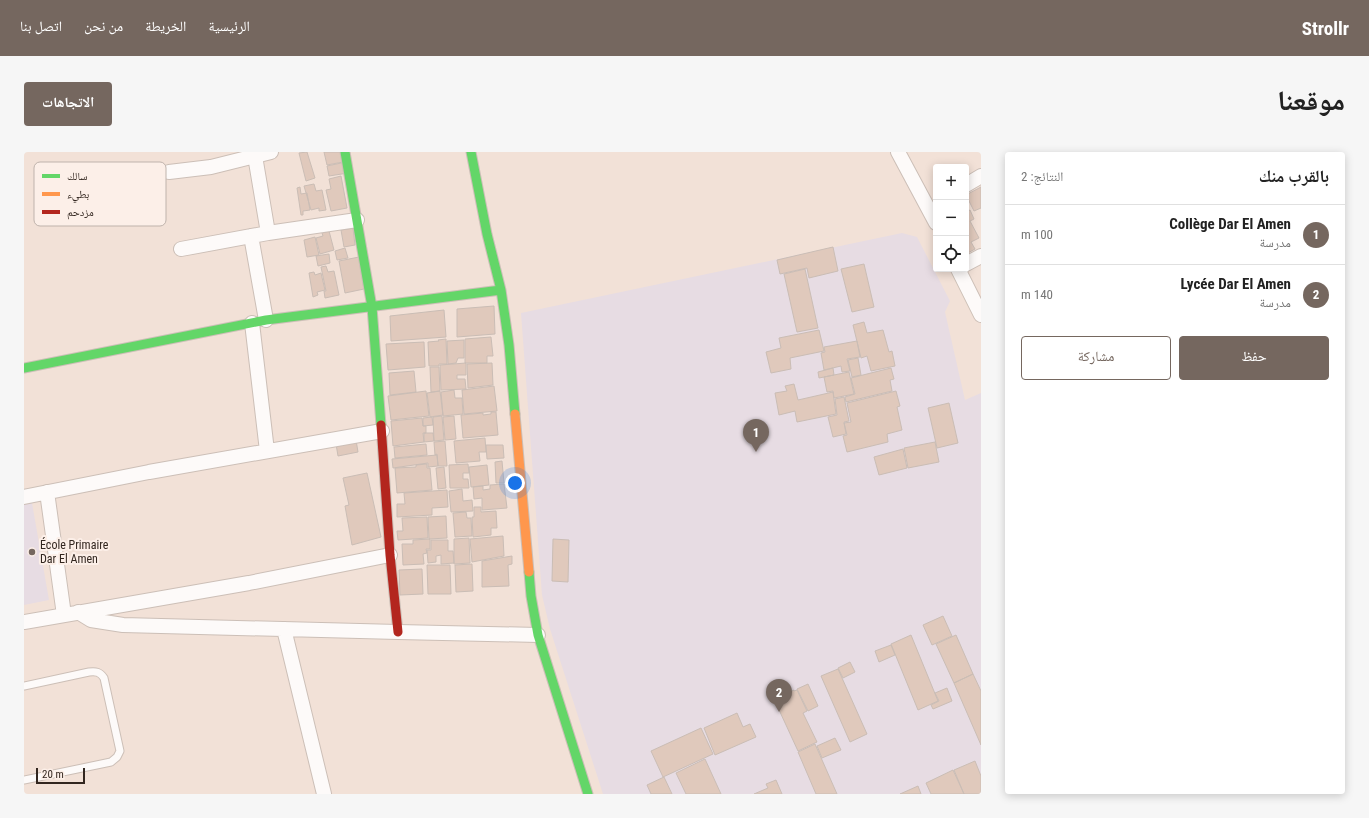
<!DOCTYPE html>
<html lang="ar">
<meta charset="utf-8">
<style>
:root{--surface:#fff;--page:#f6f6f6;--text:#222;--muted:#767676;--line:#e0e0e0;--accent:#75675f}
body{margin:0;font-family:"Roboto Condensed","Noto Naskh Arabic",sans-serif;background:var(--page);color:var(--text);direction:rtl}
.controls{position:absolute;right:12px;top:12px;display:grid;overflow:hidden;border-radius:4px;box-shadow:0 2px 10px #0003}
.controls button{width:36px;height:36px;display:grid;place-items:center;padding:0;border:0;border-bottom:1px solid var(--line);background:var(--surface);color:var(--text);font:20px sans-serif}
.scale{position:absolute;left:12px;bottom:10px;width:49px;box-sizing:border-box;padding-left:4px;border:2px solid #32261f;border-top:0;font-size:11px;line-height:14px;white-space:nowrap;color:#32261f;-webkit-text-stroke:3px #fcefe8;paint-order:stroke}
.you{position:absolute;left:491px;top:331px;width:14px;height:14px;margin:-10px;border:3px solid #fff;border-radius:50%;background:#1a73e8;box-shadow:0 0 0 6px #1a73e833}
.badge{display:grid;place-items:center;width:26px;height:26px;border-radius:50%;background:var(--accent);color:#fff;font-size:13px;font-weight:700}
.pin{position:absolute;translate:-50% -33px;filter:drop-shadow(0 1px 2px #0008)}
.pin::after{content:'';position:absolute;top:21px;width:14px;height:12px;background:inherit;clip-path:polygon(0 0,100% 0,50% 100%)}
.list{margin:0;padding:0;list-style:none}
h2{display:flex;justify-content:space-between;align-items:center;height:52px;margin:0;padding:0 16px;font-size:17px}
h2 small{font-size:13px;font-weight:400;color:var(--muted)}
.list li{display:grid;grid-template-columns:26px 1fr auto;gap:12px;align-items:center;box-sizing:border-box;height:60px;padding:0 16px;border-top:1px solid var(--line)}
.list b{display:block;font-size:15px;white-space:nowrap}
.list p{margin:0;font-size:13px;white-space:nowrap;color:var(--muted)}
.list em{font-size:13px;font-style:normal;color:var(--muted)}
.actions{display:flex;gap:8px;padding:12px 16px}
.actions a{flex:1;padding:9px 0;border:1px solid var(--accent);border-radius:4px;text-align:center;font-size:14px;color:var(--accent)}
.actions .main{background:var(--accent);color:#fff}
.icon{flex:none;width:22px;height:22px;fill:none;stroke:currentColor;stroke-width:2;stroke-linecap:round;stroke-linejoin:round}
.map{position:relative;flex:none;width:957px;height:642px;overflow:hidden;direction:ltr;border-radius:4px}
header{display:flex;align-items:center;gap:24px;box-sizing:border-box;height:56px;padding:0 20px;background:var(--accent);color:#fff}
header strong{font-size:19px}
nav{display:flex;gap:22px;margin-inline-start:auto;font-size:14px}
.intro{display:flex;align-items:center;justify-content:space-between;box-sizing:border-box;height:96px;padding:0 24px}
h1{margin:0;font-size:28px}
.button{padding:10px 18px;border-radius:4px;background:var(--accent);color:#fff;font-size:14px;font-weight:700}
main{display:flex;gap:24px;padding:0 24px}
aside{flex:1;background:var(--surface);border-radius:4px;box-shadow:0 2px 10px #0003}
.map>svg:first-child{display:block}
</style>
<header>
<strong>Strollr</strong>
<nav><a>الرئيسية</a><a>الخريطة</a><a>من نحن</a><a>اتصل بنا</a></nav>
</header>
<div class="intro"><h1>موقعنا</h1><a class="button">الاتجاهات</a></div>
<main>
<aside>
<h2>بالقرب منك<small>النتائج: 2</small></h2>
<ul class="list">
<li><span class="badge">1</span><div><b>Collège Dar El Amen</b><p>مدرسة</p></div><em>100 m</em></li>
<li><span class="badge">2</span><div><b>Lycée Dar El Amen</b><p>مدرسة</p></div><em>140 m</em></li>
</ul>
<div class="actions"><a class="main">حفظ</a><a>مشاركة</a></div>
</aside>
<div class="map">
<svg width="957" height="642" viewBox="0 0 957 642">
<rect width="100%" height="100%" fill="#f2e1d7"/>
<path fill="#e7dce3" d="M878 81 893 85 926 149 921 160 941 248 957 241V642H579L526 477 518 443 497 161Z
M8 351 25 448 0 453V352Z"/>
<path fill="#e0c9bc" stroke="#cabdb5" d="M283 0 291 26 282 29 275 1Z
M300 0H317L319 10 303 13Z
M322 10 324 21 305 24 303 14Z
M317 24 323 56 307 59 302 38 307 37 305 27Z
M290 32 292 39 298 38 302 58 295 59V56L287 58 280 34Z
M276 35 277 42 283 41 286 58 279 59V63H277L273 36Z
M957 35V56L950 59 942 43Z
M946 58 950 67 946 69 955 86 947 90 951 97 942 102V60Z
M329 76 331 93 320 95 317 78Z
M305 79 310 98 296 102 292 86 299 84 298 81Z
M291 85 295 103 283 105 280 88Z
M809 95 814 119 785 126 783 116 756 122 753 108Z
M321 96 324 106 313 108 311 99Z
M305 102 306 111 294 114 292 104Z
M335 105 340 137 321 141 315 109Z
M840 112 850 155 828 160 817 117Z
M302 114 304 120 310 119 315 143 301 146 300 139H302L297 115Z
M781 117 794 176 773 180 760 122Z
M290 120 291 123 297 121 301 138 293 140 294 143 289 145 285 121Z
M470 154 471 182 433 185V157Z
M420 158 422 185 367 189 366 164Z
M840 170 843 181 859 178 865 200 868 199 871 214 847 219 843 204 837 206 829 173Z
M795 178 800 199 766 206 767 217 747 221 742 200 757 196 755 186Z
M467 185 469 204H463V211H441V187Z
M422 187 423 212H415V214H405L404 190 415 189 414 188Z
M440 188V206H434L432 211 424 212 423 189Z
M833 189 836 205 823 207 826 219 818 220 817 214 800 218 797 201 801 200 800 195Z
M400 190 401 215 364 218 362 192Z
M834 206 837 223 828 225 824 208Z
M442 211V223H433V227H441L442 237 417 238 416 213Z
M468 211 469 233 444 236 443 212Z
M406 215H415L416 239 407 240Z
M809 216 810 223 795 226 794 220Z
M867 216 870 227 866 228 868 239 822 250 821 245 831 242 827 226Z
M390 219 392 240 366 243 365 221Z
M825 220 830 242 810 246 809 239 803 240 800 225Z
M770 232 774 248 809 240 812 262 773 270 771 259 755 263 751 241 763 239 761 234Z
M470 234 473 259 440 262 438 238Z
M430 238 431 246H438L439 262 419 264 417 240Z
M402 239 405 264 367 268 364 244Z
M416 239 419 263 406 265 403 241Z
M872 239 876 254 873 255 878 278 863 282 864 290 823 300 819 284 823 283 820 271 827 270 823 251Z
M820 245 825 269 820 270 822 282 809 285 804 265 813 263 811 247Z
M925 251 934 291 913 296 904 256Z
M467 260H472L474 283 439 286 437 263 459 261V263L467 262Z
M418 264 420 288 410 289 409 265Z
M430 264 432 287 421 288 419 265Z
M408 265 409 273 399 274V266Z
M398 266 399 274H402V281H399L400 290 369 294 367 269Z
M400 281H409L410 289 400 290Z
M461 286 462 300H455L456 309 432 311 430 289Z
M332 288 334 300 314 304 312 292Z
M421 289 423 314H414L413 302 411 303 410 290Z
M911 290 915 310 884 316 880 296Z
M402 292 403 303 371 306 370 295Z
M462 293H479L480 306 463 307Z
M879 297 883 316 855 323 850 305Z
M413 303 414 314 404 315V311L369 316 368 307Z
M478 309 480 331H472L471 310Z
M403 312V316H406L408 338 373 341 371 316 392 315V313Z
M444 312 445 321H439V327H444L445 336H426L425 313Z
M463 313 465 333 447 335 445 315Z
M420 315 422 336 414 337 412 316Z
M343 321 357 385 328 393 321 354 325 353 319 326Z
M480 332 483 356 458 358V346L450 347 449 335 459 334V338L466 337V333Z
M438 337 439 349 448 348 449 359 427 360 425 339Z
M423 338 424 355 408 356V363L373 365V352H381L380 341Z
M450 355H457V360L472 359 473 376H467V383L449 385 448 365H450Z
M442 360 443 366H447L448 384 431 385 429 361Z
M422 364 423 386 405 387 404 365Z
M403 365 404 386 374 388 373 379H379L378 366Z
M479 384 480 404 448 410 446 387Z
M445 386 446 411 430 412V387Z
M406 387V397H402L403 401 399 402 400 412 379 413 378 392H389V388Z
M529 387 545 388 544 430 528 429Z
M407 388H424V399H429L430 411 417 412V403L412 404V410L404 411 403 398H407Z
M488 404V412L484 413 485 434 458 435V409Z
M448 412 449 439 432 440 431 413Z
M403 413H426L427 442H404Z
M398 417 399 442 376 443 375 418Z
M919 464 928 484 908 493 899 473Z
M887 483 914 549 894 558 867 492Z
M932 483 949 522 930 531 912 492Z
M867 493 871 503 855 510 851 499Z
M826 510 831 520 819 526 814 516Z
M814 517 843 582 826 590 797 524Z
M949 522 957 539V593L930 531Z
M784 532 794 554 784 559 773 537Z
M923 536 928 549 909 557 907 553 915 549 911 541Z
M770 538V539L773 538 783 559 779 561 793 590 774 599 750 547Z
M713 561 719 575 726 572 732 585 691 603 680 576Z
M677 576 689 602 639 625 627 599Z
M811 586 817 598 798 606 793 594Z
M791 592 813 642H792L774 600Z
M681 607 697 642H662L652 621Z
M951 609 957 624V642H940L930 618Z
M929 618 940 642H907L902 631Z
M640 625 648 642H627L623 633Z
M752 628 758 642H730L744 636 742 632Z
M894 634 897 642H876Z"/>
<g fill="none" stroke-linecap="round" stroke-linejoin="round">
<defs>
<path id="lane" d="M0 534 65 520C72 519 76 520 80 526L96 599 93 605 87 610 0 628"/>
<path id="street" d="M874 0 912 71
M231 4 244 81
M145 20 187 15 247 0
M942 33 957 24
M227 84 242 168
M157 97 244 81 333 68
M942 112 957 104
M934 117 957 163
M228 171 243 299
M23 340 40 463
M0 345 125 320 358 279
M54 460 67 468 99 473 374 480 514 483
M0 470 225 431 366 403
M260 477 300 642"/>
<path id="fast" d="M321 0 348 155 357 273
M447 0 463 82 477 138 485 193 491 262
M0 216 242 168 477 138
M505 420 507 444 514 483 564 642"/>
<path id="slow" d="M491 262 505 420"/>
<path id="jam" d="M357 273 366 403 374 480"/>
</defs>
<use href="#lane" stroke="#ccbfb7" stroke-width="9"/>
<use href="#street" stroke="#ccbfb7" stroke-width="16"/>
<use href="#fast" stroke="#ccbfb7" stroke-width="11"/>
<use href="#slow" stroke="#ccbfb7" stroke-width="11"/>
<use href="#jam" stroke="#ccbfb7" stroke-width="11"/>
<use href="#lane" stroke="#fdfaf9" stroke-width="7"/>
<use href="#street" stroke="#fdfaf9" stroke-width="14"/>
<use href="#fast" stroke="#63d668" stroke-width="9"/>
<use href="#slow" stroke="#ff974d" stroke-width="9"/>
<use href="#jam" stroke="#b3261e" stroke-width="9"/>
</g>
<circle fill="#75675f" stroke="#fcefe8" stroke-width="1.5" cx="8" cy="400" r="4"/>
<g text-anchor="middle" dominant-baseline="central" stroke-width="4" stroke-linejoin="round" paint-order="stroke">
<g font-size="12" fill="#32261f" stroke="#fcefe8" text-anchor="start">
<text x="16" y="393">École Primaire<tspan x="16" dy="14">Dar El Amen</tspan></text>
</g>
</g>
<rect x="10" y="10" width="132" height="64" rx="6" fill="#fcefe8" stroke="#bfb3ac" stroke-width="1"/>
<rect x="18" y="22" width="18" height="4" fill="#63d668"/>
<rect x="18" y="40" width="18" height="4" fill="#ff974d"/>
<rect x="18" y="58" width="18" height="4" fill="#b3261e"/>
<g font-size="11" fill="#32261f">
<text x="43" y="28">سالك</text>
<text x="43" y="46">بطيء</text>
<text x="43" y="64">مزدحم</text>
</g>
</svg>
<div class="controls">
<button>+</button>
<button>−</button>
<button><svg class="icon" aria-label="locate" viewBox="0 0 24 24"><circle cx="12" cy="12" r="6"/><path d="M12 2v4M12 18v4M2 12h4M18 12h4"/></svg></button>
</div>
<div class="scale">20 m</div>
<div class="you"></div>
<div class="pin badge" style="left:732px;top:300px">1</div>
<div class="pin badge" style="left:755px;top:560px">2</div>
</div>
</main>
